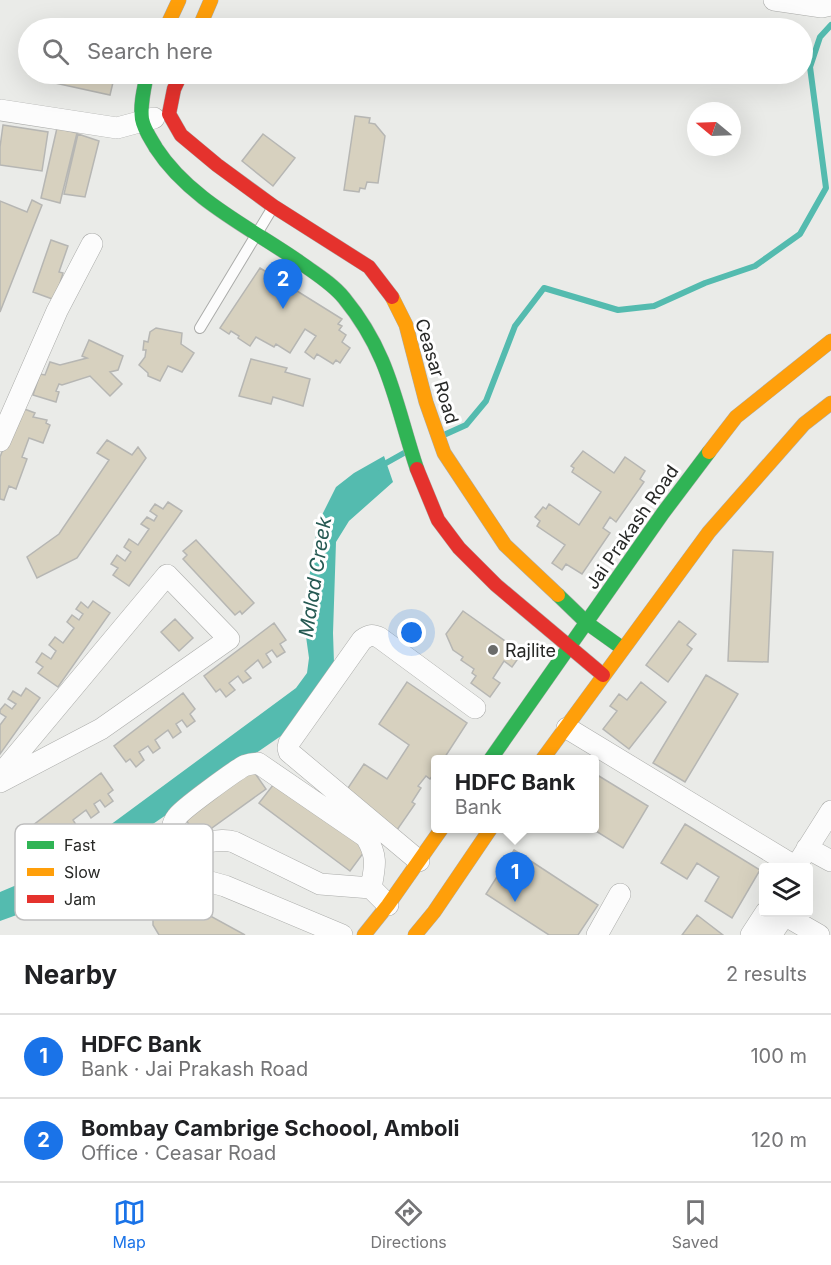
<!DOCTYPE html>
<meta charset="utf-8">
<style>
:root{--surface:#fff;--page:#f2f2f2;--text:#202124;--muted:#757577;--line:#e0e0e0;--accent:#1a73e8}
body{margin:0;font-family:Inter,sans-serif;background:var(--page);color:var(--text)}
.controls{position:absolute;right:18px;bottom:18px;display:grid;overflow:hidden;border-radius:6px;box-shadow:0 6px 24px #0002}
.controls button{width:54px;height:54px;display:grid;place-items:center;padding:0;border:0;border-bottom:2px solid var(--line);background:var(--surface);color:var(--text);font:30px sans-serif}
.compass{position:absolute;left:687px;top:102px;width:54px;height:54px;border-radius:50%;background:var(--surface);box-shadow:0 6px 24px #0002;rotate:289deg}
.you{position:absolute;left:412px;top:633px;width:21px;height:21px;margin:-15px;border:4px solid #fff;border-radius:50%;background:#1a73e8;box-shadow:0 0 0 9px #1a73e833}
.badge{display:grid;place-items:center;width:39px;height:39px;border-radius:50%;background:var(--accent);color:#fff;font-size:20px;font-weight:700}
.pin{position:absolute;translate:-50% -50px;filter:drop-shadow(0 2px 3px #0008)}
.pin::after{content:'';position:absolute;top:32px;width:21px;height:18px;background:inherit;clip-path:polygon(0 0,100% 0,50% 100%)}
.popup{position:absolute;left:431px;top:755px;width:168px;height:78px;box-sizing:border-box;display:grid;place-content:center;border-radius:6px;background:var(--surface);filter:drop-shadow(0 2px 4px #0005);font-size:20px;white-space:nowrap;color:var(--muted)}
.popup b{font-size:22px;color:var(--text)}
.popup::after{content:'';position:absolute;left:50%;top:100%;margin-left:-12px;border:12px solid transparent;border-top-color:var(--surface)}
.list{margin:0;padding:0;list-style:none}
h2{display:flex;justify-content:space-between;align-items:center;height:78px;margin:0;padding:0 24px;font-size:26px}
h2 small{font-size:20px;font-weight:400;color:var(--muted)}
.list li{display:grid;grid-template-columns:39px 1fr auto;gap:18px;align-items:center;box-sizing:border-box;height:84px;padding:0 24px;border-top:2px solid var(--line)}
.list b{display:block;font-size:22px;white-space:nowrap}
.list p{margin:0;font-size:20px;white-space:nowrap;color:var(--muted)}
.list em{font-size:20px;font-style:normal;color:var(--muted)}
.icon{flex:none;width:33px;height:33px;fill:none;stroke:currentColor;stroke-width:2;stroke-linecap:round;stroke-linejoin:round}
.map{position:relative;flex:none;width:831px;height:935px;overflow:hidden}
.search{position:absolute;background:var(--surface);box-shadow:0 6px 24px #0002;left:18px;right:18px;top:18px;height:66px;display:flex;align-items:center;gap:15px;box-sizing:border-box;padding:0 21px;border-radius:33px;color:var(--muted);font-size:22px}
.sheet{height:246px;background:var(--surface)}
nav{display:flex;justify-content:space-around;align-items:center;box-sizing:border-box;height:84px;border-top:2px solid var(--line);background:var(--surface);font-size:16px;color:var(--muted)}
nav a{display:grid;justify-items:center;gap:3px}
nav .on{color:var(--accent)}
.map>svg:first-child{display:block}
</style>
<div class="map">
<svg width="831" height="935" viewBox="0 0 831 935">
<rect width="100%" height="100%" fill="#eaebe8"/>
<path fill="#54bbaf" d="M384 456 393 482 349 521 336 542 333 633 334 663 307 718 25 912 0 921V892L45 873 296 688 307 673 309 658 303 615 318 523 336 487 354 473Z"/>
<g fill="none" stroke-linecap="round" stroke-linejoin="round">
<path stroke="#54bbaf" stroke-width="6" d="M446 434 466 425 486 401 515 326 544 288 618 310 654 306 705 283 755 266 800 234 826 188 810 67 820 37 831 25
M379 467 404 453
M18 885 81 847"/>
</g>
<path fill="#d7d1bf" stroke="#b6b6b3" stroke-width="1.5" d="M43 74H115L110 95 41 80Z
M355 116 370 118 369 123 375 124 385 136 378 183 367 182 365 189 360 188 359 192 344 190Z
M3 125 48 132 42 171 0 165V147Z
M57 128 77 133 60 203 41 198Z
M78 134 99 141 85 197 64 194Z
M263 134 295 158 273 186 242 161Z
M32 200 42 205 0 312V201L27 212Z
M51 240 68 246 59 272 63 273 55 300 33 292Z
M260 268 342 319 338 324 342 326 339 330 346 335 342 342 350 348 340 363 336 360 333 364 317 354 314 359 305 352 316 336 305 329 290 353 276 344 274 347 256 337 250 346 238 338 239 336 231 331 229 334 220 328Z
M156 328 182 333 181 344 194 353 182 372 168 366 160 381 148 376V373L139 365 145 357 146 350H143L144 341 148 342 150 332Z
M89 340 123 356 118 370 110 372 122 384 110 396 90 376 62 385 59 384 56 391 59 392 56 402 33 395 40 374 45 375 50 362 60 365 87 358 82 356Z
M251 359 287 368 285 372 310 379 303 406 273 397 271 404 239 396Z
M19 407 35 413 33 417 47 420 46 423 50 425 43 443 29 438 22 457 27 459 16 489 9 486 4 500 0 499V457Z
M107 440 132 455 138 447 146 458 77 558 37 578 27 557 59 534 109 460 97 453Z
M583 451 614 473 625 457 645 471 640 479 644 482 616 522 610 517 603 528 610 533 582 574 566 564 562 570 552 563 565 545 537 526 540 521 535 517 543 507 546 509 549 504 579 525 601 492 572 472 574 468 571 466Z
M168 502 182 511 129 586 113 575 118 568 111 564 117 555 125 561 131 552 124 547 129 539 138 545 149 529 141 524 147 517 154 521 157 516 150 511 155 504 163 509Z
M196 540 254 603 242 614 240 611 235 615 183 559 187 555 183 551Z
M733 550 773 552 768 662 728 661Z
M93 601 110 613 58 687 38 673 43 667 36 662 42 653 51 659 56 651 49 645 55 637 63 643 74 628 67 622 72 615 79 620 83 614 76 609 81 602 88 608Z
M463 611 522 653 512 667 504 661 493 678 500 683 490 697 471 683 476 676 472 673 474 669 461 660 463 657 453 650 446 634Z
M175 619 193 638 179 651 161 632Z
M679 621 696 634 687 645 692 649 668 682 646 665Z
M274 623 286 640 280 644 285 652 277 657 272 650 266 654 271 662 263 668 258 660 245 671 251 678 243 683 238 676 229 683 235 690 226 697 220 689 216 692 204 676Z
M706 675 738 694 685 782 653 763Z
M407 682 467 723 443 760H436V771L430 779 426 776 418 786 421 788 412 802 415 804 397 830 344 794 364 764 387 779 409 745 379 724Z
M641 682 666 702 629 749 603 729 617 711 610 706 619 694 627 700Z
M26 688 40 698 0 754V725L6 717 0 713V710L5 704 12 709 16 704 8 699 13 691 21 696Z
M183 693 195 709 190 714 195 721 187 727 182 720 176 724 181 732 173 738 168 730 155 740 160 748 153 753 148 746 139 752 144 760 136 767 130 759 126 762 114 746Z
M252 769 266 789 198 838 184 817Z
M101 773 113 790 108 794 113 801 105 807 100 800 94 804 99 812 91 818 86 810 73 820 78 828 70 833 65 826 57 832 62 840 54 847 48 839 44 842 32 826Z
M594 773 648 806 623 848 591 828H594Z
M277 780 367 848 350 871 259 803Z
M685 824 760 870 732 918 705 901 719 877 697 863 687 879 661 863Z
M514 850 598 905 578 935H549L486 894Z
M166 902H174L203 917 205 913 245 935H159L153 925V915L158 906Z
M697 915 723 935H682Z"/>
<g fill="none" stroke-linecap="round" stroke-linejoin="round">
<defs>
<path id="lane" d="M200 328 273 207"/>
<path id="street" d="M774 0 822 7 831 5
M0 110 117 128 154 118
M0 441 57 311 92 244
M567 728 796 867
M0 771 5 769 167 575 229 639 101 729 0 782
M807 848 831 861
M419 861 289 752 288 748 289 743 362 640C369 635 372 634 380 638L475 708
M152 866 225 886 342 935
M795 868 831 811
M371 888C375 866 378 857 366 837L258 763C253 764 248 764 244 766 235 771 182 809 177 817 173 822 169 833 175 838 190 850 217 836 234 842L320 884 371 888 388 905
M779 912 819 935
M597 935 620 894
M751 935 766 912
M771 935 784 916"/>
<path id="fast" d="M147 74C144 89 140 104 142 119 144 130 151 139 156 148 189 199 249 227 298 261 313 272 332 283 344 298 390 354 395 403 417 469
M558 595 587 623 622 648
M490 760 663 513 709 452"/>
<path id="slow" d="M166 28 179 0
M199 28 211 0
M392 297 406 325 426 402 444 453 505 545 558 595
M709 452 736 417 831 341
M542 760 709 532 804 424 831 403
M364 935 388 905 442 828
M415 935 434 912 491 828"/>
<path id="jam" d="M181 74 174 89 169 114 181 135 217 165 273 206 369 267 392 297
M417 469 438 520 459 548 496 585 603 675"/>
</defs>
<use href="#lane" stroke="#abacaa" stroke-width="12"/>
<use href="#street" stroke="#abacaa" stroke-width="22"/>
<use href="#fast" stroke="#abacaa" stroke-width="15"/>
<use href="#slow" stroke="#abacaa" stroke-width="15"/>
<use href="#jam" stroke="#abacaa" stroke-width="15"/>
<use href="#lane" stroke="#fcfcfc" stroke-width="10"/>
<use href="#street" stroke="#fcfcfc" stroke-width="21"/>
<use href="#fast" stroke="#30b455" stroke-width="14"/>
<use href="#slow" stroke="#ff9f0a" stroke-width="14"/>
<use href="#jam" stroke="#e5322d" stroke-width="14"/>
</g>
<circle fill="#6b6c6a" stroke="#fff" stroke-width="2" cx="493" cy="650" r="6"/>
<g text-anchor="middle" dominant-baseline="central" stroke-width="6" stroke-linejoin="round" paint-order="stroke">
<g font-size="18" fill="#272826" stroke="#fff">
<text transform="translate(437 371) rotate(73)">Ceasar Road</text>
<text transform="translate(632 527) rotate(-55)">Jai Prakash Road</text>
</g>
<g font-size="18" fill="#272826" stroke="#fff" text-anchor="start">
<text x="505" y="650">Rajlite</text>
</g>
<g font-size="20" font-style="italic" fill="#255952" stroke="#fff">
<text transform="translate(315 577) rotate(-81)">Malad Creek</text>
</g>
</g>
<rect x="15" y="824" width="198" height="96" rx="9" fill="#fff" stroke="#bebebe" stroke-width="1.5"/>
<rect x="27" y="841" width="27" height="8" fill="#30b455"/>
<rect x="27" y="868" width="27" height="8" fill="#ff9f0a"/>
<rect x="27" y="895" width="27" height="8" fill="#e5322d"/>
<g font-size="16" fill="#272826">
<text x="64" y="851">Fast</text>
<text x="64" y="878">Slow</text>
<text x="64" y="905">Jam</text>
</g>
</svg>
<div class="controls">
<button><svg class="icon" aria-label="layers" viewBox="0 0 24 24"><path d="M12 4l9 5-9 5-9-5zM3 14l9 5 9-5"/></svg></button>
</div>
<svg class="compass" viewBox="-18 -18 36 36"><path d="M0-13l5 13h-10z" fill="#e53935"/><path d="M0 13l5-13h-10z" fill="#757577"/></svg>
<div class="you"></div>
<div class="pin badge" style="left:515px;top:902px">1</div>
<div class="popup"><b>HDFC Bank</b>Bank</div>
<div class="pin badge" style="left:283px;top:309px">2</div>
<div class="search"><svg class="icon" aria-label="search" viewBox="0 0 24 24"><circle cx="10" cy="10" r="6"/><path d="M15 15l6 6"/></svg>Search here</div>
</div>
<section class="sheet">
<h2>Nearby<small>2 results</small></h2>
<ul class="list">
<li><span class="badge">1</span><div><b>HDFC Bank</b><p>Bank · Jai Prakash Road</p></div><em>100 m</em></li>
<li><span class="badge">2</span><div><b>Bombay Cambrige Schoool, Amboli</b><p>Office · Ceasar Road</p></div><em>120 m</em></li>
</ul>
</section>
<nav>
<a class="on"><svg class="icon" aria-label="map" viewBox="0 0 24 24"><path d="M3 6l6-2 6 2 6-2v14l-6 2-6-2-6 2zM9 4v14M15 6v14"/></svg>Map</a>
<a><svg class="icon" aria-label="directions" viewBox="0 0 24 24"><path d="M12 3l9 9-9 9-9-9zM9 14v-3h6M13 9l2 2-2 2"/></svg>Directions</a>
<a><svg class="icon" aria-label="saved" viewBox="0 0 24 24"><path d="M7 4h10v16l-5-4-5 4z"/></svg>Saved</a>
</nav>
